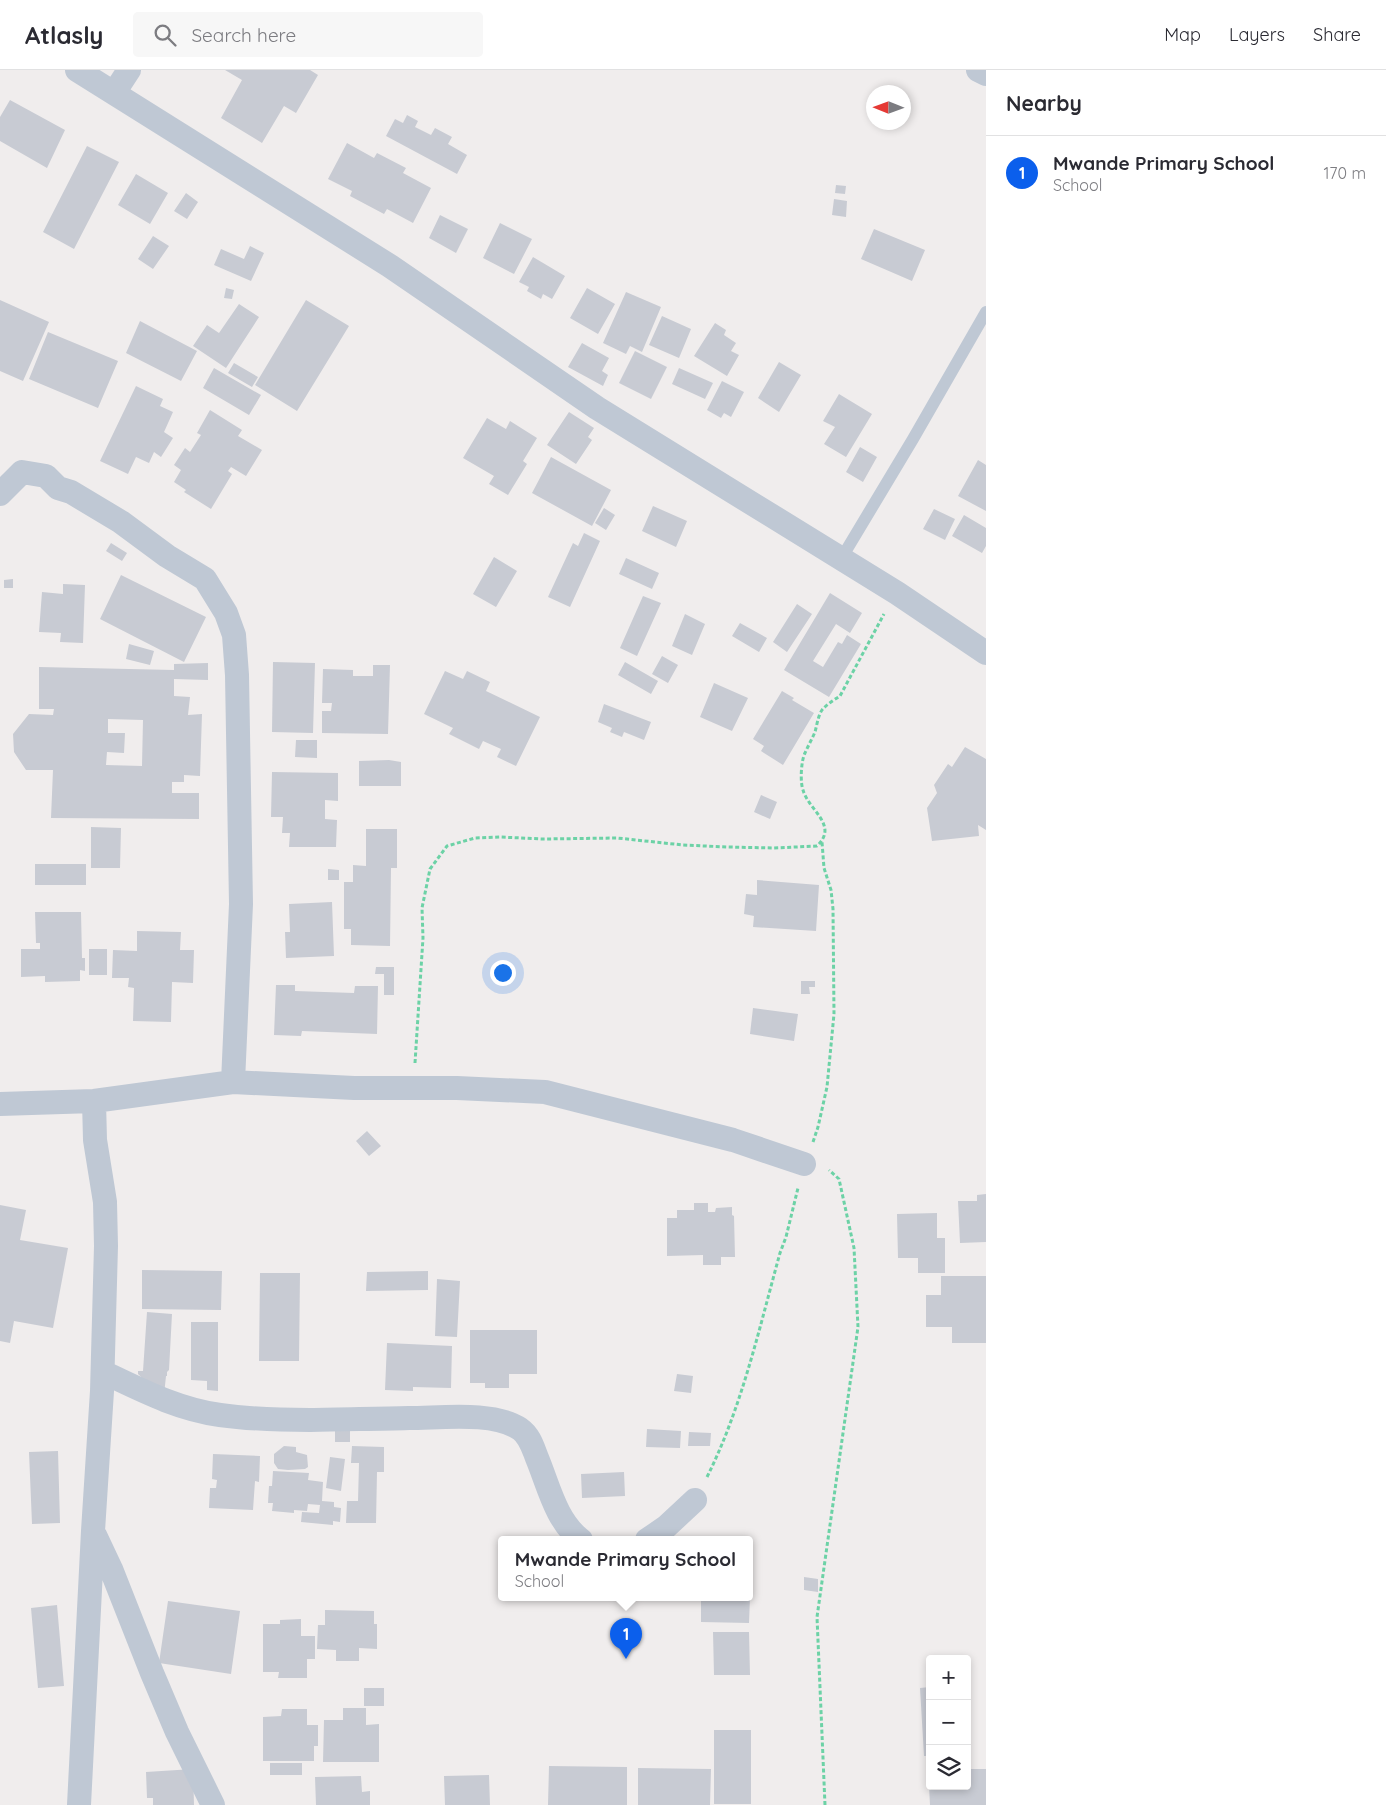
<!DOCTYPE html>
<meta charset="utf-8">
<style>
:root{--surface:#fff;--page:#f7f7f7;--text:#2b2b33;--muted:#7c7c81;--line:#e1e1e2;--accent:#0b5fec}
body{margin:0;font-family:Quicksand,sans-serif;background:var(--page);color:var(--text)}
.controls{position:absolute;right:15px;bottom:15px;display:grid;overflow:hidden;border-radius:5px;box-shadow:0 2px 8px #0003}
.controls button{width:45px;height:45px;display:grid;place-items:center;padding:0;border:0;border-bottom:1px solid var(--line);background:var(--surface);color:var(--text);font:25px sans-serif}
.compass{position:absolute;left:866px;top:15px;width:45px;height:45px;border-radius:50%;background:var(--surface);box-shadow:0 2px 8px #0003;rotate:271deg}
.you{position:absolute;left:502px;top:902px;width:18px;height:18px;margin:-12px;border:4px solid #fff;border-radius:50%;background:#1a73e8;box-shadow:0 0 0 8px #1a73e833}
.badge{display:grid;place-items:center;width:32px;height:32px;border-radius:50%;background:var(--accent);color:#fff;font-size:16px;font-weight:700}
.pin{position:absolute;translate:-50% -41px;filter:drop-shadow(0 1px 2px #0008)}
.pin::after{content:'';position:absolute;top:26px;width:18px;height:15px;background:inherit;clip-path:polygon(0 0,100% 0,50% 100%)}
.popup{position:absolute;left:498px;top:1466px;width:255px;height:65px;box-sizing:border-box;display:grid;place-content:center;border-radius:5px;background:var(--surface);filter:drop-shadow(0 1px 4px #0005);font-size:16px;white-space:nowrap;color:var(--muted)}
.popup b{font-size:19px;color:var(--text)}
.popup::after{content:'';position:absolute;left:50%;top:100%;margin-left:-10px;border:10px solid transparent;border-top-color:var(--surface)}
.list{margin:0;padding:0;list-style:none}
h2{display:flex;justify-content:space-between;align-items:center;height:65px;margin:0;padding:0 20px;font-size:21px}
h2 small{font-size:16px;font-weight:400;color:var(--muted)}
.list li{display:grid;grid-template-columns:32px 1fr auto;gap:15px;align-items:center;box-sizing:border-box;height:75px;padding:0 20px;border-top:1px solid var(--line)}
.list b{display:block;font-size:19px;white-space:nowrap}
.list p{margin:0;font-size:16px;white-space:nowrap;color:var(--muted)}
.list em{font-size:16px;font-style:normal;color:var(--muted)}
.icon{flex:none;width:28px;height:28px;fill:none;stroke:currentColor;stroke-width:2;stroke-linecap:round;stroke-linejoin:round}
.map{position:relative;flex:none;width:986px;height:1735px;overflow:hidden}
header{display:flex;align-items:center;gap:30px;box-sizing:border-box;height:70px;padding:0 25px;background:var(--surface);border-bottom:1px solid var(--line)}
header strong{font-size:24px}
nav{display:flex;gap:28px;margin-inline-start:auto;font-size:18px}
.search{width:350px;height:45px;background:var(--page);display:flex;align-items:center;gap:12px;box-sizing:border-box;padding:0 18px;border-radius:5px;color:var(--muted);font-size:19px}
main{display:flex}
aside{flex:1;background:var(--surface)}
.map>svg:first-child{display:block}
</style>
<header>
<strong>Atlasly</strong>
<div class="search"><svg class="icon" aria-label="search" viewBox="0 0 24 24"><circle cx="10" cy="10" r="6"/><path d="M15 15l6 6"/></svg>Search here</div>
<nav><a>Map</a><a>Layers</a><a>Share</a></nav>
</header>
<main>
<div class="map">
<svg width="986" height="1735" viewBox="0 0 986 1735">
<rect width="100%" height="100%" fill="#f0eded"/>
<path fill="#c8cbd3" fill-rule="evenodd" d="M225 0H310L318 5 296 43 284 36 262 73 221 48 242 10Z
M10 30 65 60 47 98 0 71V47Z
M407 45 418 51 415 57 431 65 435 58 452 67 448 74 467 85 457 104 386 66 395 49 403 53Z
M347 73 374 88 377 83 406 98 403 103 431 118 413 153 387 139 384 144 350 126 352 121 328 109Z
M87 76 119 92 74 179 43 162Z
M136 104 168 123 150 154 118 135Z
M836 115 846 116 845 124 835 123Z
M186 123 198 132 187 149 174 141Z
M834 129 847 131 846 147 832 145Z
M440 145 468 159 456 183 429 168Z
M500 153 532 169 514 204 483 188Z
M874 159 925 180 912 211 861 189Z
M153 166 169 176 153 199 138 189Z
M250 176 264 183 251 211 214 195 221 179 244 189Z
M533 187 565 206 552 229 543 224 541 229 527 221 529 217 519 212Z
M226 218 234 220 232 229 224 228Z
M587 218 615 234 598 264 570 248Z
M626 222 661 237 642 282 630 276 626 284 603 273Z
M0 230 49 252 23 311 0 301Z
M306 230 349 256 297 341 255 315Z
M239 234 259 247 226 298 193 276 207 255 219 263Z
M662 246 691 259 679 288 649 275Z
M140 251 197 281 181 311 126 283Z
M715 253 726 260 724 265 736 273 731 281 739 285 727 306 694 286Z
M48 262 118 291 98 338 29 309Z
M582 273 609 288 602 301 608 305 603 316 568 297Z
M635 281 667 297 651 329 619 313Z
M779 292 801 305 779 342 758 328Z
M234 293 258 307 252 317 228 303Z
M214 298 261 325 249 345 203 318Z
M679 298 713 313 705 329 672 314Z
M722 311 744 322 731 347 724 343 721 348 707 340Z
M136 316 163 329 160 336 173 342 164 362 173 368 161 387 154 382 149 393 136 387 128 404 100 391Z
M839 324 872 344 846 387 824 374 835 357 823 351Z
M210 340 242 360 238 366 262 380 246 406 231 397 228 401 232 404 211 439 184 422 186 420 174 412 181 400 174 395 185 378 190 382 201 365 197 363Z
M569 342 594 358 588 367 592 370 576 394 547 375Z
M487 348 506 359 510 351 537 368 523 391 527 394 508 425 489 414 494 406 463 388Z
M860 377 877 387 863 412 846 402Z
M551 387 611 420 592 456 532 423Z
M978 390 986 395V441L958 426Z
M653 436 687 451 676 477 642 461Z
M604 438 615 445 606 460 595 453Z
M934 439 955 449 945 470 923 459Z
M964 445 986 458V476L982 483 952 466Z
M584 463 600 471 570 537 548 527 573 473 578 476Z
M111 473 127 483 122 491 106 481Z
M494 487 517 501 496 537 473 524Z
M626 488 659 503 652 519 619 504Z
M121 505 206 547 184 592 100 549Z
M13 509V518H4V510Z
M63 514 85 515 83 573 60 572 61 563 39 562 42 522 63 524Z
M830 523 862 543 850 563 836 554 813 591 823 597 838 572 842 574 847 565 861 574 829 627 784 600Z
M643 526 661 533 637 586 620 578Z
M797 534 812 544 787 582 773 572Z
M685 544 705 554 692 585 672 576Z
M740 553 767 568 759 582 732 566Z
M129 574 154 581 150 595 126 589Z
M662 586 678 595 668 613 652 604Z
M273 592 315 593 313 663 272 662Z
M625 592 658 611 651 624 618 605Z
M208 593V610L174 609V626L190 627 188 645 202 644 200 706 184 705V712H172V723H199V749L51 748 53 700H26L14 682 13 664 29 644 53 645 54 639H39V597L174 600V594ZM108 649 143 650 142 696 106 695 107 682 124 683 125 663H108Z
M373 595H390L388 664 322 663V641H331L332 633H322L323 599 353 600V606H373Z
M445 601 463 609 467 601 490 612 486 621 540 647 516 696 497 687 501 679 483 671 479 679 449 664 453 658 424 644Z
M714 613 748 628 732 661 700 647Z
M782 621 794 628 792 630 814 643 783 695 761 681 764 676 753 669Z
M604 634 651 652 644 670 624 662 622 667 610 662 612 658 598 652Z
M296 670H317V688L295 687Z
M965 677 986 689V760L978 755 979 766 932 771 927 738 937 723 934 715 948 694 952 697Z
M389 690 401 692V716H359V691Z
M272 702 338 703V731L325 730V749L337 750 336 777H289L290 763H282L283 747H271Z
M761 725 777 732 770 749 754 742Z
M91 757 121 758 120 798H91Z
M366 759H397V798H391L390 876 351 875V859H344V812H353V795L366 796Z
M35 794H86V815H35Z
M328 799 339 800V810H328Z
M757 810 819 815 816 861 753 857 754 846 744 844 746 824 757 825Z
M332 832 334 886 286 888 285 862H290L289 834Z
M35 842H81L82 888H85V901L80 900V911L45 912V906L21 907V879H40V873H36Z
M137 861 181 862 180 880H194L193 913 172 912 171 952 133 951 134 918 128 917 129 908H112L113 880 137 881Z
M89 879H107V905H89Z
M376 897H394V925H384V904H375Z
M801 911H815V917H809L810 924H801Z
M276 915H295V921L354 923 355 916H378L377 964 302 961 301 966 274 965Z
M753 938 798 944 794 971 750 964Z
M367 1061 381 1076 369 1086 356 1071Z
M986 1124V1172L960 1173 958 1131H977V1125Z
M694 1133H708V1142H715L716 1138 732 1137V1145L734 1146 735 1187H721V1195H703V1185L667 1186V1148H677V1140H694Z
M0 1135 26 1140 20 1170 68 1178 53 1258 14 1251 10 1273 0 1271Z
M937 1143V1168H945V1203H918V1188H898L897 1144Z
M142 1200 222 1201 221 1240 142 1239Z
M428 1201V1220L366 1221 367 1202Z
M260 1203H300L299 1291H259Z
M941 1206H986V1273H952V1257H926V1225H941Z
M437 1209 460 1211 457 1267 435 1266Z
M147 1242 172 1244 169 1300 167 1302V1306H166L164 1325 159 1324 138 1304V1301H143Z
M191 1252H218V1321L207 1320V1311L191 1310Z
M470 1260H537V1304H509V1318H485V1313H470Z
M387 1273 452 1276 451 1318 413 1317V1321L385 1320Z
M677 1304 693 1306 691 1323 674 1321Z
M647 1359 681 1361 680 1378 646 1377Z
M335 1360H350V1372H335Z
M689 1362 711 1363 710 1376H688Z
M284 1376 296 1377V1382L307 1385 308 1397 305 1399 288 1400 278 1399 274 1393V1384Z
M352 1376 384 1377V1402H377L376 1453H346L347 1431H358L359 1393H351Z
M58 1381 60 1453 32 1454 29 1382Z
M213 1384 260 1386 259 1412 255 1411 253 1440 209 1438 210 1418H216L217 1410 212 1409Z
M330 1387 345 1389 341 1421 326 1418Z
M273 1401 309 1403 308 1410 323 1412 322 1431 334 1432V1437L341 1438 340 1452 333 1451V1455L301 1452 302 1442 319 1443 320 1435 308 1434 307 1441 294 1440V1443L272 1441 273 1433H268L269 1416H272Z
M624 1402 625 1426 582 1428 581 1404Z
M804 1507 818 1509V1522L804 1520Z
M701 1528H750L749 1553 701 1552Z
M168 1531 240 1541 231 1604 159 1593Z
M57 1535 64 1616 38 1618 31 1538Z
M325 1540 374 1541V1554H377V1579L359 1578V1591H336V1580L317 1579 318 1555H325Z
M301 1549V1566H315V1589H307V1608H278L279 1602H263V1554H280V1550Z
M713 1562H749L750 1605H714Z
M930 1617V1686H924L920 1618Z
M364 1618H384V1636H364Z
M343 1638H366V1655L379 1654V1692H323L324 1650H343Z
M282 1639H307V1655H318V1676H314V1691H263V1647L281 1646Z
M714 1660H751V1734H714Z
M270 1693H302V1705H270Z
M549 1696 627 1697V1735H548Z
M638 1698 711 1699 710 1735H638Z
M193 1699 194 1735H153V1728H147L146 1702Z
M967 1699H986V1735H930L929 1716H967Z
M489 1705 490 1735H445L444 1706Z
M361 1706 362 1722 370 1721V1735H316L315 1707Z"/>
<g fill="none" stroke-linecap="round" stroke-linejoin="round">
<path stroke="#6cd2a6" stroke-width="3" stroke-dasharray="4 2.5" stroke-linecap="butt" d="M415 993 423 868 422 838 430 799 447 776 475 768 500 767 543 769 617 768 683 775 727 777 774 778 817 776C839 755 809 741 803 720 800 712 801 691 805 683 808 676 812 669 815 662 817 655 818 646 822 640 827 634 834 630 840 626L884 544
M813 1072 818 1057 827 1017 834 944 833 839 831 820 824 798 822 772
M707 1407C742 1337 759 1259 780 1183L786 1167 798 1118
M825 1735 817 1547 858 1257 854 1178 839 1109 829 1100"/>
<path stroke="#bfc8d4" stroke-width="12" d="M841 489 913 369 986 242"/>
<path stroke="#bfc8d4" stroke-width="24" d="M77 0 390 196 597 338 897 523 986 583
M978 0 986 4
M114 23 129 0
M0 424 22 402 46 406 58 418 71 422 121 452 167 486 205 509 226 543 234 565 237 605 241 834 233 1012
M0 1034 94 1031 233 1012 354 1018H457L545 1022 733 1070 804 1094
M103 1302C141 1320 177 1339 220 1345 249 1349 281 1350 310 1350 343 1349 376 1349 409 1348 441 1348 493 1341 520 1359 530 1366 533 1378 537 1388 549 1417 556 1451 581 1470
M95 1465 111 1499 152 1603 177 1662 213 1735
M647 1470 666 1457 695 1430
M79 1735 93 1461 102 1321 106 1176 105 1132 95 1070 94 1031"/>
</g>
</svg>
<div class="controls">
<button>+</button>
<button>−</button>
<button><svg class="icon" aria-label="layers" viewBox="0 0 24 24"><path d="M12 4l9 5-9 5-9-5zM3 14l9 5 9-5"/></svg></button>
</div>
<svg class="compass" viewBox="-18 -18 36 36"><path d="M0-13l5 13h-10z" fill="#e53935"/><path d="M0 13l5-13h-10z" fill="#7c7c81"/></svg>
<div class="you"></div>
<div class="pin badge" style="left:626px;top:1589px">1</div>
<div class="popup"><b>Mwande Primary School</b>School</div>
</div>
<aside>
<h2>Nearby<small></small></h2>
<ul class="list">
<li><span class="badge">1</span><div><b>Mwande Primary School</b><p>School</p></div><em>170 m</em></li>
</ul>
</aside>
</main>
